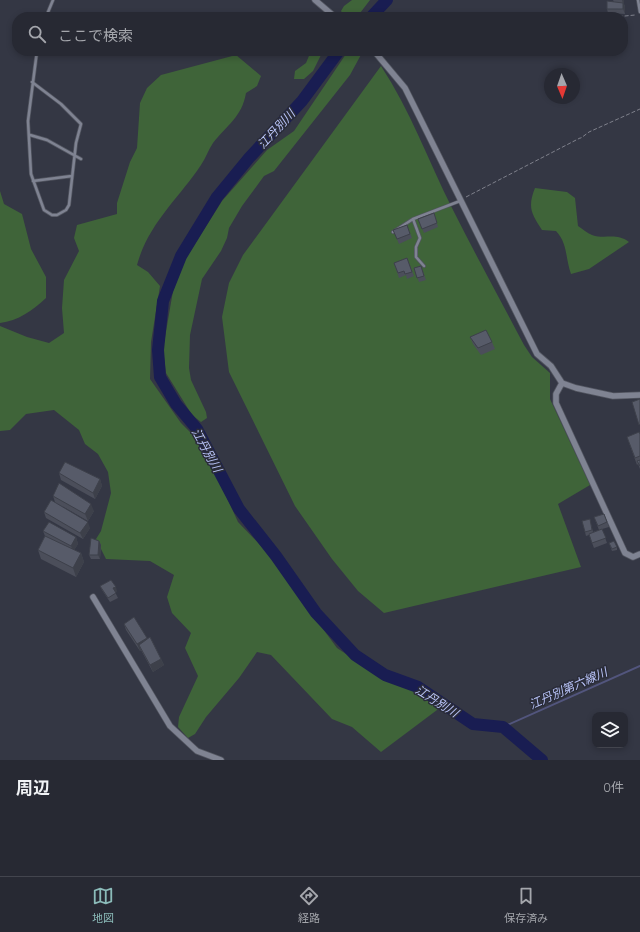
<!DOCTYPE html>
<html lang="ja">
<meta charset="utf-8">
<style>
:root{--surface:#272933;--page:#33353f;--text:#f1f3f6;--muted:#a4a6ac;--line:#43454e;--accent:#8bbbb9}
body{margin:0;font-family:Quicksand,"Noto Sans JP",sans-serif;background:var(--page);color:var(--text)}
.controls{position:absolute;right:12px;bottom:12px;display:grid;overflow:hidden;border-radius:8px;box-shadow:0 2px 6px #0003}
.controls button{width:36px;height:36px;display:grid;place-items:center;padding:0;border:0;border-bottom:1px solid var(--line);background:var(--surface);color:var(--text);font:20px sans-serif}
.compass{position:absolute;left:544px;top:68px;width:36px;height:36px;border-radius:50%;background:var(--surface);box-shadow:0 2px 6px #0003;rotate:178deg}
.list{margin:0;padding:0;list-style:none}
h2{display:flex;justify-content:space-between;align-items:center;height:52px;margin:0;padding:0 16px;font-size:17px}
h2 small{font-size:13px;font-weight:400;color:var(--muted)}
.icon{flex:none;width:22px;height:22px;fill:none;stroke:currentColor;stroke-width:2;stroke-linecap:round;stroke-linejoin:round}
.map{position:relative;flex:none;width:640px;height:760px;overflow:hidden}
.search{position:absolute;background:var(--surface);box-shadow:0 2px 6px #0003;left:12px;right:12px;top:12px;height:44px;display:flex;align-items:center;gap:10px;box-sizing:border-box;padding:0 14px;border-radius:16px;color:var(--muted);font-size:15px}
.sheet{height:116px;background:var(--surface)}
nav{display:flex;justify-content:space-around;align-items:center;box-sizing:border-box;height:56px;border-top:1px solid var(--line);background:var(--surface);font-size:11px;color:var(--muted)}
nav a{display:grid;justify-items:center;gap:2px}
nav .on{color:var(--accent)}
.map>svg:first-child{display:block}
</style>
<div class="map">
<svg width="640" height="760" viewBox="0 0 640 760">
<rect width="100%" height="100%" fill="#343744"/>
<path fill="#3f6439" d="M352 0H370L357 17H345L341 11 344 6Z
M311 51H323L313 71 304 79H294L295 71 306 63Z
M348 51H363L350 75 274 171 264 176 242 206 229 228 227 238 221 251 202 279 190 335 189 368 191 380 206 412 207 418 201 422 192 415 166 373 163 349 173 291 184 261 222 201 267 150 294 131Z
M236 55 261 76 257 86 246 93C242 117 227 125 213 143 208 150 206 158 201 165 179 198 148 224 137 265L148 272 160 286 151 342 150 379 181 423 192 434 211 463 238 522 265 550 337 648 370 670 405 687 420 692 441 707 381 752 352 727 332 719 271 655 257 652 239 678 206 717 195 734 188 738 178 727 179 717 198 676 185 648 191 633 172 613 167 597 174 575 150 561 106 559 96 539 101 531 111 493 108 472 98 454 85 444 79 430 54 410 26 414 10 430 0 431V326L27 337 49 343 64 333 62 308 64 280 79 251 74 238 77 225 117 214V203L130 162 137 148 140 103 147 88 161 75Z
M381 66C410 110 428 160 452 208 475 254 500 299 524 345L532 357 550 373V399L590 485 558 504 581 567 384 613 358 591 332 559 295 506 229 372 222 317 229 283 243 255Z
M535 188 567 192 575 198 578 226C583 229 587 233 592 235 606 240 615 232 629 242L589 269 571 274C565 257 568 244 556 231L542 230C532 214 527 208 535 188Z
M0 191 4 204 22 214 31 249 46 277V298C33 310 18 321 0 323Z"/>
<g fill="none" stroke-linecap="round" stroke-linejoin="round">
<path stroke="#52557d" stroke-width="2" d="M503 727 640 666"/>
<path stroke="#191d52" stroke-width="12" d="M371 17 387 0
M339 51 302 101 249 158 217 197 181 256 163 301 158 350 160 377 176 404 197 429 239 509 276 556 316 613 355 655 385 675 418 687 473 724 503 727 542 760"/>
<defs>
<path id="service" d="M638 0 640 12
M46 17 53 0
M32 82 61 104 81 124 76 143 69 205 66 210 57 215H52L44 210 31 174 28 121 37 51
M30 135 47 140 81 159
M33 181 72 176
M393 232 413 219
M424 266 416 257V247L420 238 413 219 460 201"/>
<path id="minor" d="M315 0 335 17
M374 51 405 88 411 100 537 354 551 366 562 383 576 388 613 396 640 395
M562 383 556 394V403L625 553 633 557 640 554
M93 597 170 726 197 751 221 760"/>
</defs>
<use href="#service" stroke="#535661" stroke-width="4"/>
<use href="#minor" stroke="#535661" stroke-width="7"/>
<path stroke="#7f818c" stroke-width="1" stroke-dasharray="4 2" stroke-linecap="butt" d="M499 17 582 13 615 17 635 15
M466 197 580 138H581L589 132 640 109"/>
<use href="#service" stroke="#7f8392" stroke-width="2.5"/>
<use href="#minor" stroke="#7f8392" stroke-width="5.5"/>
</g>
<path fill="#4b4e5a" d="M613 0H624V4L625 7V14L608 13 607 9 614 2Z
M434 213 438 227 424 233 418 219Z
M407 225 412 238 399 244 393 230Z
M407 258 414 276 407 279 406 275 399 278 394 263Z
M421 266 426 280 419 282 414 268Z
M470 337 492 342 495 349 481 355 473 344Z
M640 434V469L638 464 637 465 627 437Z
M59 473 100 479 102 486 95 499 61 480Z
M53 496 94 511 88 521 62 506 90 528 83 539 46 518 44 512 55 502Z
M604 514 609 527 602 529 607 543 594 548 589 535 586 536 585 532 591 524 593 532 599 530 594 517Z
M43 531 76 537 78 544 74 550 81 553 84 562 76 577 41 559 38 550 45 536Z
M99 541 101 545 100 559H91L89 555Z
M609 543 617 547V550L612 551Z
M100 586 117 591 115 592 118 598 110 602 102 590Z
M124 624 147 638 161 659 164 665 153 672 141 650 140 651 126 630Z"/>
<path fill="#3d404a" d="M622 0H624V4L625 7V14L623 9V4Z
M100 479 102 486 95 499 93 493Z
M91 504 94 511 88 521 85 514Z
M88 522 90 528 83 539 80 533Z
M76 537 78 544 73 552 71 546Z
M99 541 101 545 100 559 98 555Z
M81 553 84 562 76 577 73 568Z
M116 587 117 591 115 593 113 588Z
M147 638 150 644 139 645 141 650 140 651 137 644Z
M161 659 164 665 153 672 150 665Z"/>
<path fill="#575b69" stroke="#3d404a" d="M607 1 623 3V9H607Z
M434 213 437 223 422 229 418 219Z
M407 225 410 234 397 239 393 230Z
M407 258 412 272 405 274 404 271 398 273 394 263Z
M421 266 424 276 417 278 414 268Z
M486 330 492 342 478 348 470 337Z
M640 399V424L639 425 632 402Z
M639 432 640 434V456L635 458 627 437Z
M640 460V466L637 461Z
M65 462 100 479 93 493 59 473Z
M59 483 91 504 85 514 53 496Z
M51 500 88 522 80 533 44 512Z
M604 514 607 522 598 526 594 517Z
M590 519 592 530 585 532 582 521Z
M49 522 76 537 71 546 43 531Z
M602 529 606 538 592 543 589 534Z
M45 536 81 553 73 568 38 550Z
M91 538 99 541 98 555H89Z
M614 541 617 547 612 549 609 543Z
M111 580 116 587 113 588 116 593 108 598 100 586Z
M134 617 147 638 137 644 124 624Z
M150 637 161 659 150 665 139 645Z"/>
<g text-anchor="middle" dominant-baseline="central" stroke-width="3" stroke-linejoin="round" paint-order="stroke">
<g font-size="12" font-style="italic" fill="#b9c4f9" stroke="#2a2c39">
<text transform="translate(276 129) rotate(-47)">江丹別川</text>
<text transform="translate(207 450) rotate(61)">江丹別川</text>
<text transform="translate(568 688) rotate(-24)">江丹別第六線川</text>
<text transform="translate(437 701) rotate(32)">江丹別川</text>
</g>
</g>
</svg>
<div class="controls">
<button><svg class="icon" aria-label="layers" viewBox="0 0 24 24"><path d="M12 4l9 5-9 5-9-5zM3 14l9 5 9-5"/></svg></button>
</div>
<svg class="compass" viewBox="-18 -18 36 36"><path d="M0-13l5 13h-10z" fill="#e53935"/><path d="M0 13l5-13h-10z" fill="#a4a6ac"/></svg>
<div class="search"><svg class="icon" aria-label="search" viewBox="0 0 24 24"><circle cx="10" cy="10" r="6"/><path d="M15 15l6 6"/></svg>ここで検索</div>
</div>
<section class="sheet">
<h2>周辺<small>0件</small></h2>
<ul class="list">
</ul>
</section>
<nav>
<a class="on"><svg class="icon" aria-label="map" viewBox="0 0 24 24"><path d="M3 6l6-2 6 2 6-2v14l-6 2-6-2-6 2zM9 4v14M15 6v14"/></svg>地図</a>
<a><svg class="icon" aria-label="directions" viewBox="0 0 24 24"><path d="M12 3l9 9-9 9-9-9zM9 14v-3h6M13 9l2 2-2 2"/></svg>経路</a>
<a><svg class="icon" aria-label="saved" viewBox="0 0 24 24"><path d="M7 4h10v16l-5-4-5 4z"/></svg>保存済み</a>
</nav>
